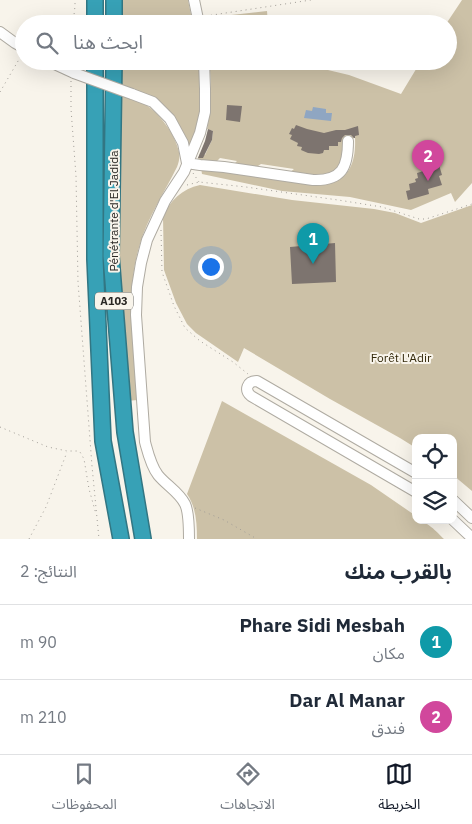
<!DOCTYPE html>
<html lang="ar">
<meta charset="utf-8">
<style>
:root{--surface:#fff;--page:#f2f2f3;--text:#1f2937;--muted:#747a83;--line:#e0e1e3;--accent:#111827}
body{margin:0;font-family:"IBM Plex Sans","Noto Sans Arabic",sans-serif;background:var(--page);color:var(--text);direction:rtl}
.controls{position:absolute;right:15px;bottom:15px;display:grid;overflow:hidden;border-radius:10px;box-shadow:0 5px 20px #0002}
.controls button{width:45px;height:45px;display:grid;place-items:center;padding:0;border:0;border-bottom:1px solid var(--line);background:var(--surface);color:var(--text);font:25px sans-serif}
.you{position:absolute;left:210px;top:266px;width:18px;height:18px;margin:-12px;border:4px solid #fff;border-radius:50%;background:#1a73e8;box-shadow:0 0 0 8px #1a73e833}
.badge{display:grid;place-items:center;width:32px;height:32px;border-radius:50%;background:var(--accent);color:#fff;font-size:16px;font-weight:700}
.pin{position:absolute;translate:-50% -41px;filter:drop-shadow(0 1px 2px #0008)}
.pin::after{content:'';position:absolute;top:26px;width:18px;height:15px;background:inherit;clip-path:polygon(0 0,100% 0,50% 100%)}
.list{margin:0;padding:0;list-style:none}
h2{display:flex;justify-content:space-between;align-items:center;height:65px;margin:0;padding:0 20px;font-size:21px}
h2 small{font-size:16px;font-weight:400;color:var(--muted)}
.list li{display:grid;grid-template-columns:32px 1fr auto;gap:15px;align-items:center;box-sizing:border-box;height:75px;padding:0 20px;border-top:1px solid var(--line)}
.list b{display:block;font-size:19px;white-space:nowrap}
.list p{margin:0;font-size:16px;white-space:nowrap;color:var(--muted)}
.list em{font-size:16px;font-style:normal;color:var(--muted)}
.icon{flex:none;width:28px;height:28px;fill:none;stroke:currentColor;stroke-width:2;stroke-linecap:round;stroke-linejoin:round}
.map{position:relative;flex:none;width:472px;height:539px;overflow:hidden;direction:ltr}
.search{position:absolute;background:var(--surface);box-shadow:0 5px 20px #0002;left:15px;right:15px;top:15px;height:55px;display:flex;align-items:center;gap:12px;box-sizing:border-box;padding:0 18px;border-radius:28px;color:var(--muted);font-size:19px}
.sheet{height:215px;background:var(--surface)}
nav{display:flex;justify-content:space-around;align-items:center;box-sizing:border-box;height:70px;border-top:1px solid var(--line);background:var(--surface);font-size:14px;color:var(--muted)}
nav a{display:grid;justify-items:center;gap:2px}
nav .on{color:var(--accent)}
.map>svg:first-child{display:block}
</style>
<div class="map">
<svg width="472" height="539" viewBox="0 0 472 539">
<rect width="100%" height="100%" fill="#f8f4eb"/>
<path fill="#ccc1a7" d="M117 0H188L193 24H118Z
M462 0H472V183L455 202 451 193 411 210 350 197 282 191 202 174 201 168 328 184C351 179 356 159 355 138L350 139C345 151 340 175 324 177 317 178 297 174 289 173L294 169 261 164 255 168 233 165 237 161 220 158 214 164 204 160 199 162 198 158 200 153 205 155 212 140 213 131 207 129C212 106 212 85 209 61H290L349 75 401 94 421 61H448V24H446Z
M267 11 268 24H205L204 18Z
M118 61H199L202 100 200 123 189 150 148 95 118 84Z
M117 94C124 96 132 98 139 101 157 109 175 133 179 152 180 157 179 162 177 167 165 191 147 219 140 244 134 263 132 282 131 302L138 400 126 401 115 255Z
M200 185 292 200 374 209 395 213 421 223 472 205V491L453 475V438H416V448L400 438 330 399 244 348 238 362 196 333 187 324 176 303 164 270 163 217C170 200 182 189 200 185Z
M222 401 371 485 416 516V520C426 520 437 532 444 539H197C197 523 196 507 187 494Z"/>
<path fill="#8fa6c2" d="M313 107 326 109V113H332L331 121 304 118 306 110 312 111Z"/>
<path fill="#7d746f" d="M227 105 242 106 240 122 226 120Z
M296 125 307 129 324 133 336 130H345L358 126 359 135 355 136V138H354L351 135H345L342 138 341 142H338V146H329V150H324L323 153 319 154 308 153 301 150 302 147 297 146 298 143 290 139 292 135 289 134 292 128 294 129Z
M208 129 213 131 212 140 203 158H198L205 141Z
M435 161 437 166 439 165 442 175 439 176 442 185 428 189 429 194 408 200 406 191 410 190 409 184 416 182 415 179 418 178 417 173 430 169 428 163Z
M335 243 336 282 292 284 290 247Z"/>
<g fill="none" stroke-linecap="round" stroke-linejoin="round">
<defs>
<path id="minor" d="M194 0 199 24
M0 32 15 43 24 48
M48 61 74 73
M132 94 153 102 170 119 183 143 187 163 200 165 224 167 313 180C342 181 348 167 348 141
M416 473 257 381C247 381 244 390 251 396L416 492
M453 500 472 518
M453 520 472 538
M189 539C189 530 189 512 185 504 179 492 166 485 158 475 151 466 148 453 145 442L136 315 137 287 141 263 147 240 165 201 184 172 200 133 205 112V89L204 61"/>
<path id="highway" d="M114 0V24
M95 24V0
M95 61V259L103 441 121 539
M114 61 111 256 125 432 143 539"/>
</defs>
<use href="#minor" stroke="#afaba2" stroke-width="12"/>
<use href="#highway" stroke="#327683" stroke-width="18"/>
<path stroke="#a19d97" stroke-width="1" stroke-dasharray="1 4" stroke-linecap="butt" d="M206 16 311 0
M73 24 75 6V0
M71 81V109L76 176 78 282 92 466 99 539
M0 92 21 56
M193 173 199 182
M187 185 199 182 246 187 338 200 382 207 419 219H426L472 204
M161 230 162 272 174 306 185 328 200 341 233 362 248 374
M0 427 48 447 67 451H77L80 452 84 459 89 489 96 514
M195 508 224 520 257 539
M29 539 46 507 67 452"/>
<use href="#minor" stroke="#fff" stroke-width="10"/>
<use href="#highway" stroke="#37a1b6" stroke-width="15"/>
<defs>
<path id="minor-bridge" d="M74 73 132 94"/>
</defs>
<use href="#minor-bridge" stroke="#afaba2" stroke-width="12" stroke-linecap="butt"/>
<use href="#minor-bridge" stroke="#fff" stroke-width="10"/>
</g>
<g text-anchor="middle" dominant-baseline="central" stroke-width="4" stroke-linejoin="round" paint-order="stroke">
<rect fill="#f8f4eb" stroke="#66645f" stroke-width="1" x="95" y="292.5" width="38" height="17" rx="4"/>
<g font-size="11" font-weight="bold" fill="#282623">
<text x="114" y="301">A103</text>
</g>
<g font-size="12" fill="#282623" stroke="#f8f4eb">
<text transform="translate(113 211) rotate(-90)">Pénétrante d'El Jadida</text>
</g>
<g font-size="12" fill="#342a0c" stroke="#f8f4eb">
<text x="401" y="357">Forêt L'Adir</text>
</g>
</g>
</svg>
<div class="controls">
<button><svg class="icon" aria-label="locate" viewBox="0 0 24 24"><circle cx="12" cy="12" r="6"/><path d="M12 2v4M12 18v4M2 12h4M18 12h4"/></svg></button>
<button><svg class="icon" aria-label="layers" viewBox="0 0 24 24"><path d="M12 4l9 5-9 5-9-5zM3 14l9 5 9-5"/></svg></button>
</div>
<div class="you"></div>
<div class="pin badge" style="left:313px;top:264px;background:#0f9aa8">1</div>
<div class="pin badge" style="left:428px;top:181px;background:#d1479c">2</div>
<div class="search"><svg class="icon" aria-label="search" viewBox="0 0 24 24"><circle cx="10" cy="10" r="6"/><path d="M15 15l6 6"/></svg>ابحث هنا</div>
</div>
<section class="sheet">
<h2>بالقرب منك<small>النتائج: 2</small></h2>
<ul class="list">
<li><span class="badge" style="background:#0f9aa8">1</span><div><b>Phare Sidi Mesbah</b><p>مكان</p></div><em>90 m</em></li>
<li><span class="badge" style="background:#d1479c">2</span><div><b>Dar Al Manar</b><p>فندق</p></div><em>210 m</em></li>
</ul>
</section>
<nav>
<a class="on"><svg class="icon" aria-label="map" viewBox="0 0 24 24"><path d="M3 6l6-2 6 2 6-2v14l-6 2-6-2-6 2zM9 4v14M15 6v14"/></svg>الخريطة</a>
<a><svg class="icon" aria-label="directions" viewBox="0 0 24 24"><path d="M12 3l9 9-9 9-9-9zM9 14v-3h6M13 9l2 2-2 2"/></svg>الاتجاهات</a>
<a><svg class="icon" aria-label="saved" viewBox="0 0 24 24"><path d="M7 4h10v16l-5-4-5 4z"/></svg>المحفوظات</a>
</nav>
